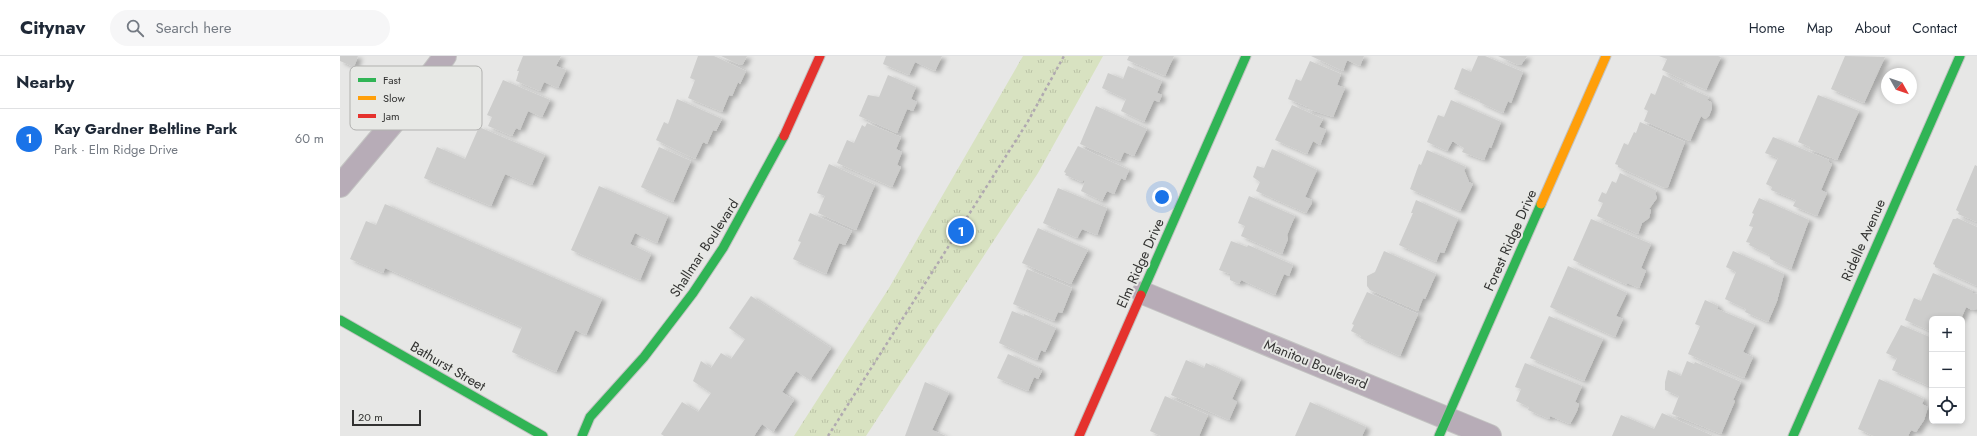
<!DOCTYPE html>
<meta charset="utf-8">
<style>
:root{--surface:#fff;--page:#f6f6f7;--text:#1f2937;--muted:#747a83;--line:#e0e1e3;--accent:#1a73e8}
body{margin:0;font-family:Jost,sans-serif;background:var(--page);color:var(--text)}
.controls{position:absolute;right:12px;bottom:12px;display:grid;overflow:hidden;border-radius:6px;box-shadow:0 2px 6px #0003}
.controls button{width:36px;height:36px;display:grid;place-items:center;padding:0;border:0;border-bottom:1px solid var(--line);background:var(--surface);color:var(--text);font:20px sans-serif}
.compass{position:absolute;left:1541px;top:12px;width:36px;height:36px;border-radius:50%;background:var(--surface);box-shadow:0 2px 6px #0003;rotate:130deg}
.scale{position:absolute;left:12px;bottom:10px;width:69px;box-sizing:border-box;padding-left:4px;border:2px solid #323231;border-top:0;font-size:11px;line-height:14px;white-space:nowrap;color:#323231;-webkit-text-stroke:3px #e7e8e5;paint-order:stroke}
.you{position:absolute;left:822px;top:141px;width:14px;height:14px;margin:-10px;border:3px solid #fff;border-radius:50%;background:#1a73e8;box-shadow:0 0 0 6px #1a73e833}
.badge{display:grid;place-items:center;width:26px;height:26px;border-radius:50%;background:var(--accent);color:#fff;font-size:13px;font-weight:700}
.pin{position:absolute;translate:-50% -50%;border:2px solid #fff;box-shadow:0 1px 4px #0006}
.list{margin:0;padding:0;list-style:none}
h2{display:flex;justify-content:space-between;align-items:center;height:52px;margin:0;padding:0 16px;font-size:17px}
h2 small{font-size:13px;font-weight:400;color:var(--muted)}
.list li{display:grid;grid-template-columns:26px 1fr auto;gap:12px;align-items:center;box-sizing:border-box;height:60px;padding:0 16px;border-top:1px solid var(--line)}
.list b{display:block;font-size:15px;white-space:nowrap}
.list p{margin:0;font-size:13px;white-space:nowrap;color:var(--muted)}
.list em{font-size:13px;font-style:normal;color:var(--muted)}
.icon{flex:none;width:22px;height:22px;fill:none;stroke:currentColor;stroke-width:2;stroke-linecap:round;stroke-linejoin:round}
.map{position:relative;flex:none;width:1637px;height:380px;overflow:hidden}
header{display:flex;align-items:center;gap:24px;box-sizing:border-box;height:56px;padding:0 20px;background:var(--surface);border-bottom:1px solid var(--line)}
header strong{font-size:19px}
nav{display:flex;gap:22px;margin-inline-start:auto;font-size:14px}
.search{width:280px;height:36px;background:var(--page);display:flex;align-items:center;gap:10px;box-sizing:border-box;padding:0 14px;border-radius:22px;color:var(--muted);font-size:15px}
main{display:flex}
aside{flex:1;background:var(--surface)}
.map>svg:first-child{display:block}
</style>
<header>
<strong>Citynav</strong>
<div class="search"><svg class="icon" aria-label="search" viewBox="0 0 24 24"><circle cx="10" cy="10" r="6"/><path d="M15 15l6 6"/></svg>Search here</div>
<nav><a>Home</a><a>Map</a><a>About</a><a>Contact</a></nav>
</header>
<main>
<aside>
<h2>Nearby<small></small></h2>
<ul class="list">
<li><span class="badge">1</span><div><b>Kay Gardner Beltline Park</b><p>Park · Elm Ridge Drive</p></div><em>60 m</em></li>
</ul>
</aside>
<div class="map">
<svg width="1637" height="380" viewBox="0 0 1637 380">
<defs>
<pattern id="park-tufts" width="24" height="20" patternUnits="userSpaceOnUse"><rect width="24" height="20" fill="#d8e2c1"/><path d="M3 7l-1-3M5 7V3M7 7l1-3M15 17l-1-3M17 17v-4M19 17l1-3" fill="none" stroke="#bac2a6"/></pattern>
<filter id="shadow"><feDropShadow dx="4.5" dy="2.5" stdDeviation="2" flood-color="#0004"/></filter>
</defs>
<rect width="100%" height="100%" fill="#e7e7e6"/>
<path fill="url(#park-tufts)" d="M683 0H763L698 117 526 380H454L549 232Z"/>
<path fill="#cdcdcc" filter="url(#shadow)" d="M0 0H18L14 11 0 5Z
M183 0H221L216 10 226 14 218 32 204 26 200 35 176 25 179 15H177Z
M358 0H374L406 15 400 28 398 26 392 40 389 39 382 56 348 42 355 24 350 22Z
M381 0H407L403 8 400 9Z
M546 0H602L595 15 575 6 569 19 543 8Z
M789 0H834L825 20 787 4Z
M971 0H1024L1020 10 1007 4 1003 15Z
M1138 0H1145L1183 16 1171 47 1168 45 1163 57 1139 46 1140 44 1114 33 1122 12 1131 16Z
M1158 0H1187L1181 9 1179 8 1178 9Z
M1319 0H1378L1381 1 1366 34 1322 14 1327 3Z
M1505 0 1545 1 1524 47 1491 33Z
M970 5 1001 18 997 29 1005 32 993 61 968 53V51L948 43 956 23 961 25Z
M788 10 822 25 817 37 822 39 819 46 814 44 804 66 781 55 786 43 762 32 768 17 783 23Z
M548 19 576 31 571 43 577 46 573 55 567 53 557 77 519 60 528 39 539 41Z
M1323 19 1340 27 1339 28 1369 41 1367 44 1371 46 1372 52 1369 60 1365 63 1361 60 1350 85 1304 65 1308 55 1304 53 1311 37 1315 39Z
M163 24 210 44 202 61 188 55 180 74 176 72 172 80 148 70 152 61 147 59Z
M1478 39 1519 55 1497 104 1469 93 1470 91 1458 86Z
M337 43 382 63 376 75 373 74 367 88 363 86 355 103 316 84 324 66 328 68Z
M1111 44 1161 66 1151 92 1149 91 1144 104 1122 96 1124 92 1114 86H1112L1107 95 1087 86 1098 59 1104 61Z
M952 49 983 63 979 71 986 74 980 89 973 85 967 98 935 84Z
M756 50 807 73 794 100 784 96 780 105 740 88Z
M1300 66 1345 86 1328 131 1325 132 1278 111V109L1275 108 1284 87 1288 89 1294 76 1296 77Z
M527 67 561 81 556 93 562 96 557 109 561 111 552 131 497 107 507 84 514 87 522 69 525 71Z
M139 71 205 99 192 129 165 118 151 150 84 122 97 91 125 103Z
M1433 81 1489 104 1488 106 1492 108 1481 134 1487 137 1477 160 1453 150 1456 144 1431 134 1432 131 1426 128 1438 102 1425 97Z
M738 90 789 114 785 124 781 122 774 138 767 135 762 145 741 135 745 125 743 124 742 126 725 119 726 117 724 116Z
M319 91 351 105 333 146 301 131Z
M932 93 977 114 965 141 972 144V147L966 157 916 135 920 126 913 121 917 110 924 112Z
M1087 94 1126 111 1124 114 1129 126 1133 128 1120 155 1070 133 1079 108 1081 109Z
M489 108 535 129 516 174 478 157 485 140 477 137Z
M1635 109 1637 110V166L1618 158 1619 156 1616 154Z
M1280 117 1317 135 1315 137 1317 142 1309 153 1311 154 1309 162 1302 167 1298 178 1257 160 1263 147 1258 145 1262 136 1266 138 1272 125 1276 127Z
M259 130 328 160 317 187 295 177 290 188 311 198 300 224 231 194Z
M718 132 767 152 757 179 742 173 737 182 703 167Z
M909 140 955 160 947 179 948 183 942 198 901 180 905 170 898 167Z
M1419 142 1469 164 1451 213 1430 203V199L1409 189 1410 187 1406 186 1413 171 1409 170 1414 158 1412 157Z
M1076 144 1118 163 1104 197 1100 196 1096 206 1059 189 1073 157H1071Z
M45 148 262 243 246 279 235 274 216 316 172 296 182 271 45 212 43 217 10 203 26 165 36 169Z
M470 157 512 175 505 189 499 187 486 218 453 203 461 186 458 185Z
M1617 162 1637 171V230L1595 211V209L1593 208 1613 163H1616Z
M1251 163 1311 188 1301 212 1306 215 1299 232 1287 227V229L1233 204Z
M698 172 748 194 731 228 682 207Z
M891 185 907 191 908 189 953 209 949 220 944 218 935 239 901 224 899 228 890 224V218L879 214Z
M1044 195 1096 218 1085 243 1083 242 1078 255 1030 234 1027 230V220L1035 216Z
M1393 195 1444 218 1437 245 1428 266 1405 256 1406 253 1385 243 1396 216 1386 211Z
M1228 210 1287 237 1276 260 1283 263 1275 281 1210 251Z
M687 213 732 232 722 257 718 256 714 265 673 248Z
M1593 217 1633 235V237L1637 238V253L1632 254 1626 251 1621 263H1592V276L1565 264 1574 242 1581 245Z
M1027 236 1078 258 1060 300 1020 282 1021 280 1011 275 1014 269 1012 268Z
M411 240 491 292 470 324 456 315 442 336 454 344 433 376 422 368 414 380H324L321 378 342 346 358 356 371 337 353 325 361 305 371 312 381 297 391 303 405 283 389 272Z
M1365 244 1378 250 1377 253 1415 269 1403 296 1413 301 1404 322 1348 298 1360 270 1355 268Z
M672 255 684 260V258L716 272 705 296 701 294 697 304 659 287Z
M1209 260 1263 283 1244 325 1190 302Z
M1561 269 1592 282V322L1589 330 1552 314 1557 302 1546 297Z
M668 298 699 312 698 313 702 315 698 323 694 321 688 335 657 322Z
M846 304 864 312 866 307 901 323 892 343 897 346 889 364 831 339Z
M1347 305 1354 308 1355 306 1401 326 1393 344 1395 345 1381 378 1332 358 1339 340 1325 334V326L1328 314 1341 320Z
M1185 307 1242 330 1235 346 1239 348 1237 355 1230 368 1210 360 1209 363 1188 354 1189 351 1176 345 1181 333 1175 331Z
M1539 323 1584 343 1582 348 1588 351 1584 364 1576 376 1571 374 1568 380H1534L1518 373Z
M585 326 609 337 592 374 606 380H565Z
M825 340 868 359 859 380H821L810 375Z
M970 346 1026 371 1022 380H955Z
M1322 357 1373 380H1272L1281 359 1314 373Z"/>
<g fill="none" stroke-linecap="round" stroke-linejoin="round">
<defs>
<path id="street" d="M0 130 63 55 105 0
M803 237 1150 380"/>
<path id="fast" d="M801 239 906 0
M0 264 203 380
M242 380 250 361 304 301 353 237 383 192 444 80
M1099 380 1201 148
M1453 380 1620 0"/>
<path id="slow" d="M1201 148 1266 0"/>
<path id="jam" d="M444 80 480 0
M739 380 801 239"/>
</defs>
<use href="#street" stroke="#c3c3c2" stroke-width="24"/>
<use href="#fast" stroke="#c3c3c2" stroke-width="11"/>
<use href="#slow" stroke="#c3c3c2" stroke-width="11"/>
<use href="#jam" stroke="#c3c3c2" stroke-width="11"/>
<path stroke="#b0a9b0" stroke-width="2.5" stroke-dasharray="3 3" stroke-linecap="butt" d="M488 380 687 67 724 0"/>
<use href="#street" stroke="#b7acb7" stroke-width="22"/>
<use href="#fast" stroke="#30b455" stroke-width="9"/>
<use href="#slow" stroke="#ff9f0a" stroke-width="9"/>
<use href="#jam" stroke="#e5322d" stroke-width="9"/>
</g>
<g text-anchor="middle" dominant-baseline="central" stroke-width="4" stroke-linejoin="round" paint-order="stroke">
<g font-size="14" fill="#323231" stroke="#e7e8e5">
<text transform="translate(1170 184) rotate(-66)">Forest Ridge Drive</text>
<text transform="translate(1523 184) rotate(-66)">Ridelle Avenue</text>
<text transform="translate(364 192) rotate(-57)">Shallmar Boulevard</text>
<text transform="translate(800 207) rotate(-66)">Elm Ridge Drive</text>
<text transform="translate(976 308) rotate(22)">Manitou Boulevard</text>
<text transform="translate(108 310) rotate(30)">Bathurst Street</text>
</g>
</g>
<rect x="10" y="10" width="132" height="64" rx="6" fill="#e7e8e5" stroke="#b1b1af" stroke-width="1"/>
<rect x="18" y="22" width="18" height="4" fill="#30b455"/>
<rect x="18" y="40" width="18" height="4" fill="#ff9f0a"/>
<rect x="18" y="58" width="18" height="4" fill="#e5322d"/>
<g font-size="11" fill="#323231">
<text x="43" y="28">Fast</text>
<text x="43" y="46">Slow</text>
<text x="43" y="64">Jam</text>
</g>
</svg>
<div class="controls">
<button>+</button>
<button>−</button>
<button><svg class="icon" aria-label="locate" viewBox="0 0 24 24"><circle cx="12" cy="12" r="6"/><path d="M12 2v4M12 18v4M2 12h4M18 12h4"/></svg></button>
</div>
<svg class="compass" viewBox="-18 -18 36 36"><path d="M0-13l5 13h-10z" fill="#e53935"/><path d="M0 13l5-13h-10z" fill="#747a83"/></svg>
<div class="scale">20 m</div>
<div class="you"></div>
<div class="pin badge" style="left:621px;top:175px">1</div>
</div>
</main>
